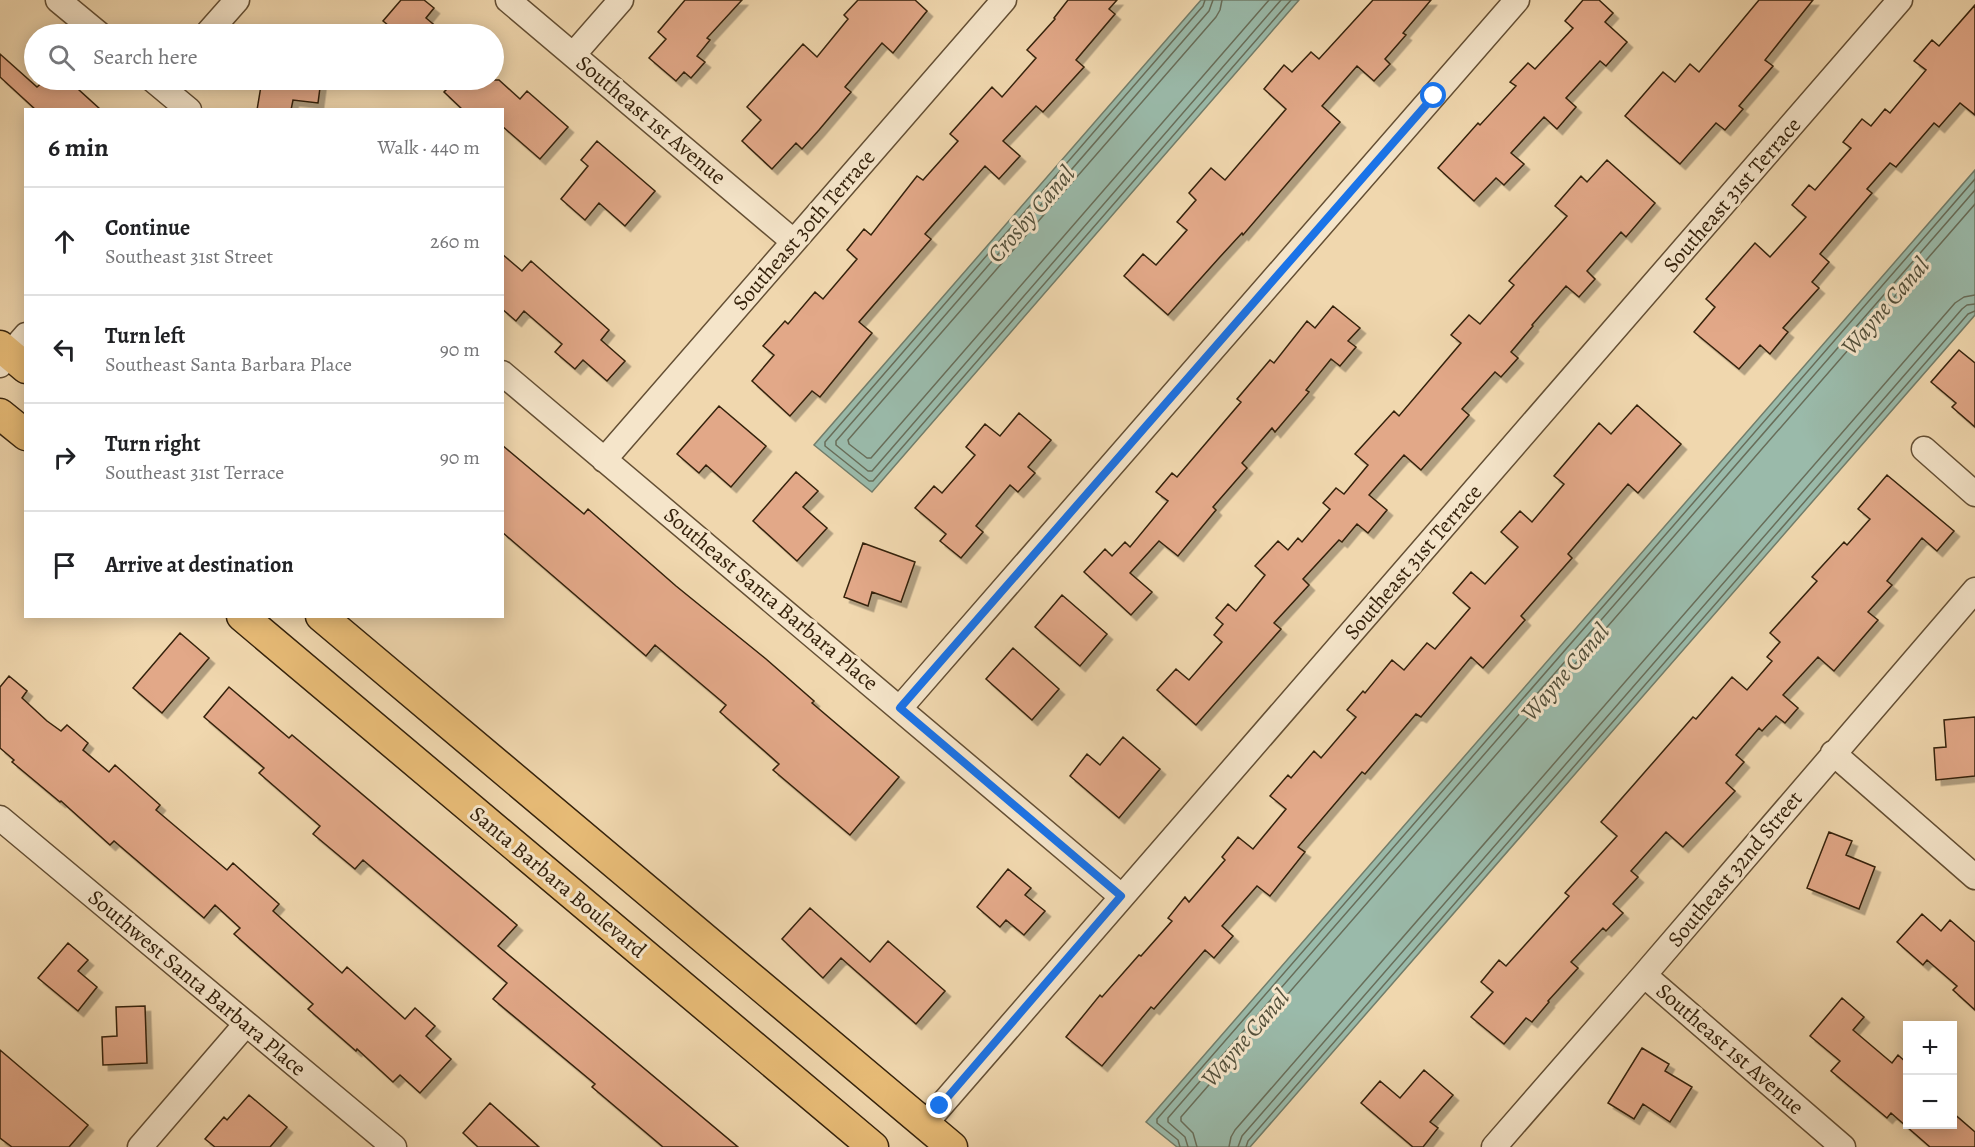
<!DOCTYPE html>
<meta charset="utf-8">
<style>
:root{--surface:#fff;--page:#f2f2f2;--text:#202124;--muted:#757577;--line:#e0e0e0}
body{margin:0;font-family:Alegreya,serif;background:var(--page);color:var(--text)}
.controls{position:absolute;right:18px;bottom:18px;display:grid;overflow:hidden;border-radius:0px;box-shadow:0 3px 15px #0003}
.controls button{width:54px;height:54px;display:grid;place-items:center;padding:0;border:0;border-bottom:2px solid var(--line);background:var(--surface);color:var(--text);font:30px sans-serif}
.stop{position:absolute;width:18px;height:18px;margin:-14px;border:4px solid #1a73e8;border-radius:50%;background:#fff}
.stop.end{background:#1a73e8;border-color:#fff;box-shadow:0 2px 6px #0008}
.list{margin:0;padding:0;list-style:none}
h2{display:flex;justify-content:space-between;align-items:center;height:78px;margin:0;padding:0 24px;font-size:26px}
h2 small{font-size:20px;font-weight:400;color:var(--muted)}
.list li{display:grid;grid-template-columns:39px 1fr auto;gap:18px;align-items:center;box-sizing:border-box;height:108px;padding:0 24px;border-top:2px solid var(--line)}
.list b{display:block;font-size:22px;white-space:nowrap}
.list p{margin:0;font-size:20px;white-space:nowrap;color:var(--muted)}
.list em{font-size:20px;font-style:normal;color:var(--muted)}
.icon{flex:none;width:33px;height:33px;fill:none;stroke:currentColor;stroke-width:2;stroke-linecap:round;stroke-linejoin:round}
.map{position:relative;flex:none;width:1975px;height:1147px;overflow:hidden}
.search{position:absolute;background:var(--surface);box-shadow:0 3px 15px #0003;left:24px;top:24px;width:480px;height:66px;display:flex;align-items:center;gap:15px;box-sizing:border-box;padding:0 21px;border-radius:33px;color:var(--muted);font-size:22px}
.panel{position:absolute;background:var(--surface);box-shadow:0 3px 15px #0003;left:24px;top:108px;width:480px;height:510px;border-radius:0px}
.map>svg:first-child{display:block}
</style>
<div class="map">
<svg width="1975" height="1147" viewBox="0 0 1975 1147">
<defs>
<filter id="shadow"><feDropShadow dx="5.5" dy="5.5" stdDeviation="0" flood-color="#0004"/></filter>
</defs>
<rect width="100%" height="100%" fill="#f0d7ae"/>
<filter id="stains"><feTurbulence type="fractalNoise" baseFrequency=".00333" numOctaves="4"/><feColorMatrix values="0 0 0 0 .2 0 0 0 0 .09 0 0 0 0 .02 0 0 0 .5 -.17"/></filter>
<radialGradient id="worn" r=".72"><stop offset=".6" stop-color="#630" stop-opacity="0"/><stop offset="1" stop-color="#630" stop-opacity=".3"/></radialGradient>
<path fill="#9abaaa" stroke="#727d6a" stroke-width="1.5" d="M1201 0H1299L872 492 814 445Z
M1975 170V315L1250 1147H1177L1146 1122Z"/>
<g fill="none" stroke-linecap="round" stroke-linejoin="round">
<path stroke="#686e5a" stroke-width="1.5" d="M1205 0 1203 6 825 442V446L869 481H873L1291 0
M1213 0 1209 11 836 441V445L868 471H872L1281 0
M1222 0 1220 10 1216 17 848 440 849 444 867 458H871L1269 0
M1180 1147 1178 1140 1157 1123V1119L1975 179
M1188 1147 1185 1137 1168 1122V1118L1975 190
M1197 1147 1193 1133 1181 1121V1117L1975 204
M1229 1147 1231 1137 1235 1130 1955 303 1964 297 1975 295
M1238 1147 1242 1136 1962 309 1967 305 1975 304
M1246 1147 1248 1141 1968 314 1975 311"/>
</g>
<path fill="#e2a888" stroke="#35220b" stroke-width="1.5" filter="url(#shadow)" d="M401 0H424L434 8 426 18 445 34H399L383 21Z
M685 0H742L707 38 710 40 697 56 705 62 691 78 684 72 676 81 649 58 666 39 658 32Z
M858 0H915L927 11 893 53 882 43 845 87 851 92 819 130 802 149 796 143 772 169 742 141 761 120 747 107 803 44 817 57 848 19 844 15Z
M1068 0H1117L1109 9 1115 14 1076 60 1084 67 1043 112 1036 106 1003 141 1020 156 999 179 985 166 925 234 931 239 859 322 872 333 820 397 812 391 790 416 752 381 774 355 763 346 785 321 788 324 815 292 823 299 857 259 847 250 864 229 871 235 917 176 923 180 958 141 950 134 992 87 1002 97 1036 58 1027 50 1055 19 1054 18Z
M1373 0H1431L1403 33 1406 35 1385 59 1390 64 1374 81 1357 66 1322 106 1340 122 1243 235 1242 233 1219 258 1168 315 1124 276 1143 254 1156 265 1187 230 1177 222 1196 200 1189 193 1211 168 1225 180 1286 109 1264 89 1284 65 1292 72 1311 52 1319 59Z
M1583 0H1599L1613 13 1605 22 1627 42 1606 66 1600 61 1566 98 1576 107 1557 129 1544 117 1511 153 1524 164 1504 185 1496 178 1474 201 1438 168 1478 123 1480 125 1516 86 1510 82 1528 63 1535 69 1573 28 1565 21Z
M1759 0H1813L1765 60 1773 66 1739 106 1743 109 1725 130 1716 123 1680 164 1625 116 1663 72 1675 82 1690 64 1699 72Z
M1975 5V115L1960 103 1939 127 1934 123 1896 167 1890 163 1867 189 1872 193 1820 254 1829 262 1812 282 1819 288 1783 328 1788 332 1770 354 1760 345 1739 369 1694 332 1715 307 1706 299 1755 243 1770 257 1806 217 1792 205 1809 185 1815 190 1851 148 1843 142 1862 119 1871 126 1885 109 1890 113 1926 70 1914 61 1932 40 1939 46Z
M0 54 37 87 45 80H68L101 110H36L0 77Z
M262 80H321L318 103 293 100 291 110H257Z
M456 80H499L520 99 527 91 568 127 540 159 502 126V110H463L444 92Z
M597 141 655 191 625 226 599 203 585 220 561 199 588 166 581 160Z
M1607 160 1655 203 1626 237 1621 232 1587 271 1595 279 1579 297 1566 286 1532 325 1533 326 1511 352 1518 358 1501 377 1495 372 1462 409 1469 415 1421 470 1404 455 1369 495 1387 510 1368 533 1357 524 1342 542 1339 540 1303 579 1309 585 1274 623 1281 629 1196 725 1157 690 1176 669 1189 680 1222 642 1214 635 1223 624 1216 618 1228 604 1236 611 1265 575 1255 566 1278 541 1288 550 1298 538 1302 542 1330 509 1323 503 1336 488 1344 494 1368 465 1355 454 1394 411 1399 416 1461 343 1451 335 1469 315 1480 324 1514 285 1509 281 1567 216 1555 206 1581 176 1587 182Z
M502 254 522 271 531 261 609 330 601 340 625 361 607 381 583 360 575 369 555 352 562 344 524 311 516 321 502 309Z
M1333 306 1360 328 1348 341 1356 347 1340 366 1331 359 1306 390 1309 392 1275 432 1272 428 1242 463 1247 468 1213 507 1216 510 1178 556 1159 541 1130 573 1152 592 1131 615 1084 572 1105 549 1112 556 1125 542 1130 547 1168 501 1156 492 1172 473 1177 477 1241 402 1237 399 1270 360 1274 363 1307 321 1315 328Z
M1959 350 1975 363V427L1952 407 1956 403 1931 382Z
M1637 405 1681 444 1638 493 1628 484 1568 554 1572 558 1521 616 1525 620 1483 668 1471 657 1421 717 1416 714 1365 774 1362 772 1298 847 1305 852 1270 896 1257 886 1222 926 1233 936 1214 958 1205 950 1154 1009 1151 1007 1102 1066 1066 1037 1100 995 1102 997 1139 955 1141 956 1172 921 1168 918 1185 897 1189 902 1225 860 1222 857 1238 837 1253 849 1286 809 1270 796 1288 775 1291 778 1314 751 1321 758 1356 717 1347 710 1363 691 1365 693 1392 660 1404 670 1427 643 1435 649 1470 608 1453 593 1471 572 1485 584 1518 547 1501 532 1520 511 1532 522 1564 484 1554 476 1599 423 1611 434Z
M719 406 766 446 731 487 706 465 699 473 677 454Z
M1019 413 1051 440 1028 467 1035 473 1018 492 1010 485 976 526 983 532 961 558 940 541 946 534 915 508 934 486 942 493 975 455 966 447 985 424 1000 436Z
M502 445 584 514 588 509 676 586 766 659 814 701 812 703 899 777 850 835 773 770 779 764 720 712 726 705 655 645 646 656 502 532Z
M796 472 818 491 803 507 827 528 797 561 753 521Z
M1887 475 1954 531 1937 551 1922 538 1887 581 1892 585 1868 612 1878 620 1834 671 1818 657 1783 695 1798 708 1785 723 1776 716 1762 731 1759 728 1736 755 1744 762 1726 783 1735 791 1683 847 1666 832 1631 871 1638 877 1613 904 1623 913 1606 931 1603 928 1571 962 1578 968 1548 1001 1549 1002 1532 1022 1526 1018 1504 1044 1471 1017 1493 992 1481 982 1499 960 1506 966 1569 896 1565 893 1617 836 1601 822 1693 717 1696 719 1732 677 1747 690 1772 661 1767 657 1780 642 1770 633 1817 581 1812 577 1844 542 1847 545 1870 519 1858 509Z
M863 543 915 562 901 602 872 592 868 606 844 597Z
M1062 595 1107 634 1080 666 1035 627Z
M180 633 209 658 162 713 133 688Z
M1013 648 1059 689 1032 720 986 679Z
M9 676 27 691 22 698 47 721 61 731 67 725 88 743 83 750 109 772 115 765 160 805 156 810 227 870 233 863 279 904 273 911 342 973 347 967 405 1019 415 1008 435 1026 426 1036 451 1059 420 1093 400 1075 393 1082 357 1049 356 1051 308 1009 313 1004 234 934 240 928 215 905 204 918 114 841 110 845 61 801 60 802 12 762 14 760 0 748V687Z
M229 687 289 738 292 735 517 925 498 946 738 1147H663L592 1087 595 1084 493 999 507 983 363 860 355 869 313 834 320 826 259 773 264 768 204 717Z
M1975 717V776L1936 780 1934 748 1946 747 1944 720Z
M1123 737 1160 769 1119 818 1070 776 1087 754 1100 765Z
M1829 832 1852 841 1846 855 1875 867 1859 909 1807 888Z
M1008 869 1031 888 1025 895 1045 911 1024 935 1006 920 1000 927 977 907Z
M810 908 870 962 888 941 945 991 916 1024 841 958 823 978 782 939Z
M1922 914 1941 931 1950 920 1975 942V1010L1953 990 1957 986 1927 960 1923 965 1897 942Z
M68 943 88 960 78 971 97 987 78 1011 38 978Z
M1842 998 1864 1017 1853 1030 1892 1063 1898 1055 1908 1064V1125H1953V1113L1975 1132V1147H1930L1891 1113 1887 1118 1831 1071 1840 1061 1810 1036Z
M145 1006 147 1063 103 1065 102 1037 117 1036 116 1007Z
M1642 1048 1669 1064 1665 1071 1692 1087 1670 1122 1643 1104 1634 1119 1608 1103Z
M0 1050 88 1125 69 1147H12L0 1138Z
M1424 1070 1453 1095 1430 1122 1438 1128 1423 1147H1413L1361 1103 1380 1081 1400 1098Z
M249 1095 287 1127 270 1147H215L205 1139 224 1117 227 1120Z
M490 1103 539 1147H478L463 1133Z"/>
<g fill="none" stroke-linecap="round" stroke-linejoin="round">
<defs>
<path id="minor" d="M58 0 99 34
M508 0 793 241
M207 34 237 0
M573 55 621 0
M153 80 189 110
M0 365 26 335
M502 373 1121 896
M1924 449 1975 494
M604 460 1004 0
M900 708 1517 0
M1833 753 1975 877
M0 818 394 1147
M1644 975 1843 1147
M925 1124 1900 0
M140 1147 246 1024
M1494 1147 1644 975 1975 590"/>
<path id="major" d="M0 346 26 368
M0 414 26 435
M242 616 873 1147
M321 616 952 1147"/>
</defs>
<use href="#minor" stroke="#644f34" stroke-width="27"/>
<use href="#major" stroke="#35220b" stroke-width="33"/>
<use href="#minor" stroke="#f5e5ca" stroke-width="24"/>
<use href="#major" stroke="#e8bc77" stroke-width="30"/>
</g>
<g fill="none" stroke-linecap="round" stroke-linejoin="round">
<path stroke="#1a73e8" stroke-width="8" d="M940 1106 1121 896 900 708 1434 96"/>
</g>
<g text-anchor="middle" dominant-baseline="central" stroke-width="6" stroke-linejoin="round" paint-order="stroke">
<g font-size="22" fill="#35220b" stroke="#f5e5ca">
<text transform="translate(651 120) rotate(40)">Southeast 1st Avenue</text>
<text transform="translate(1732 195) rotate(-49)">Southeast 31st Terrace</text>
<text transform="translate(804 230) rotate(-49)">Southeast 30th Terrace</text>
<text transform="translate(1413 562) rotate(-49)">Southeast 31st Terrace</text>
<text transform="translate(771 599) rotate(40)">Southeast Santa Barbara Place</text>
<text transform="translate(1735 869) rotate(-50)">Southeast 32nd Street</text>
<text transform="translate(558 882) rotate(40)">Santa Barbara Boulevard</text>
<text transform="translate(197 983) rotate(40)">Southwest Santa Barbara Place</text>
<text transform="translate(1730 1049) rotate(41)">Southeast 1st Avenue</text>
</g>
<g font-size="24" font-style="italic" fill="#53503b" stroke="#f5e5ca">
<text transform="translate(1031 214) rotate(-49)">Crosby Canal</text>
<text transform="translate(1885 306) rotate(-49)">Wayne Canal</text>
<text transform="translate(1565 672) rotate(-49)">Wayne Canal</text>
<text transform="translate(1245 1038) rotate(-49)">Wayne Canal</text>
</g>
</g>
<rect width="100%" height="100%" filter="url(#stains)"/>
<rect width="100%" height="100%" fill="url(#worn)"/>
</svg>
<div class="controls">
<button>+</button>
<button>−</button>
</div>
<div class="stop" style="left:1434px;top:96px"></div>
<div class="stop end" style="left:940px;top:1106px"></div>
<div class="search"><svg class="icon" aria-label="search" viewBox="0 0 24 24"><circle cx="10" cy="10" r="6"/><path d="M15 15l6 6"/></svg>Search here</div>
<section class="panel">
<h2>6 min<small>Walk · 440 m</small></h2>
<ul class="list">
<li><svg class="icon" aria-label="ahead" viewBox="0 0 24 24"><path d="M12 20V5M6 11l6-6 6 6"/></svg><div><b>Continue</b><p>Southeast 31st Street</p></div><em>260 m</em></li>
<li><svg class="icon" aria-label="left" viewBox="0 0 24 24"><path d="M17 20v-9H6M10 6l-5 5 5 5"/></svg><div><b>Turn left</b><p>Southeast Santa Barbara Place</p></div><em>90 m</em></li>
<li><svg class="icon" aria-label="right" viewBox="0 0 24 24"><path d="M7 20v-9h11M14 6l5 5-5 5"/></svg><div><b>Turn right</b><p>Southeast 31st Terrace</p></div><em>90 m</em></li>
<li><svg class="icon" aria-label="arrive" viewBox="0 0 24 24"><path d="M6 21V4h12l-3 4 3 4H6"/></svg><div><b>Arrive at destination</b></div></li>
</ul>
</section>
</div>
